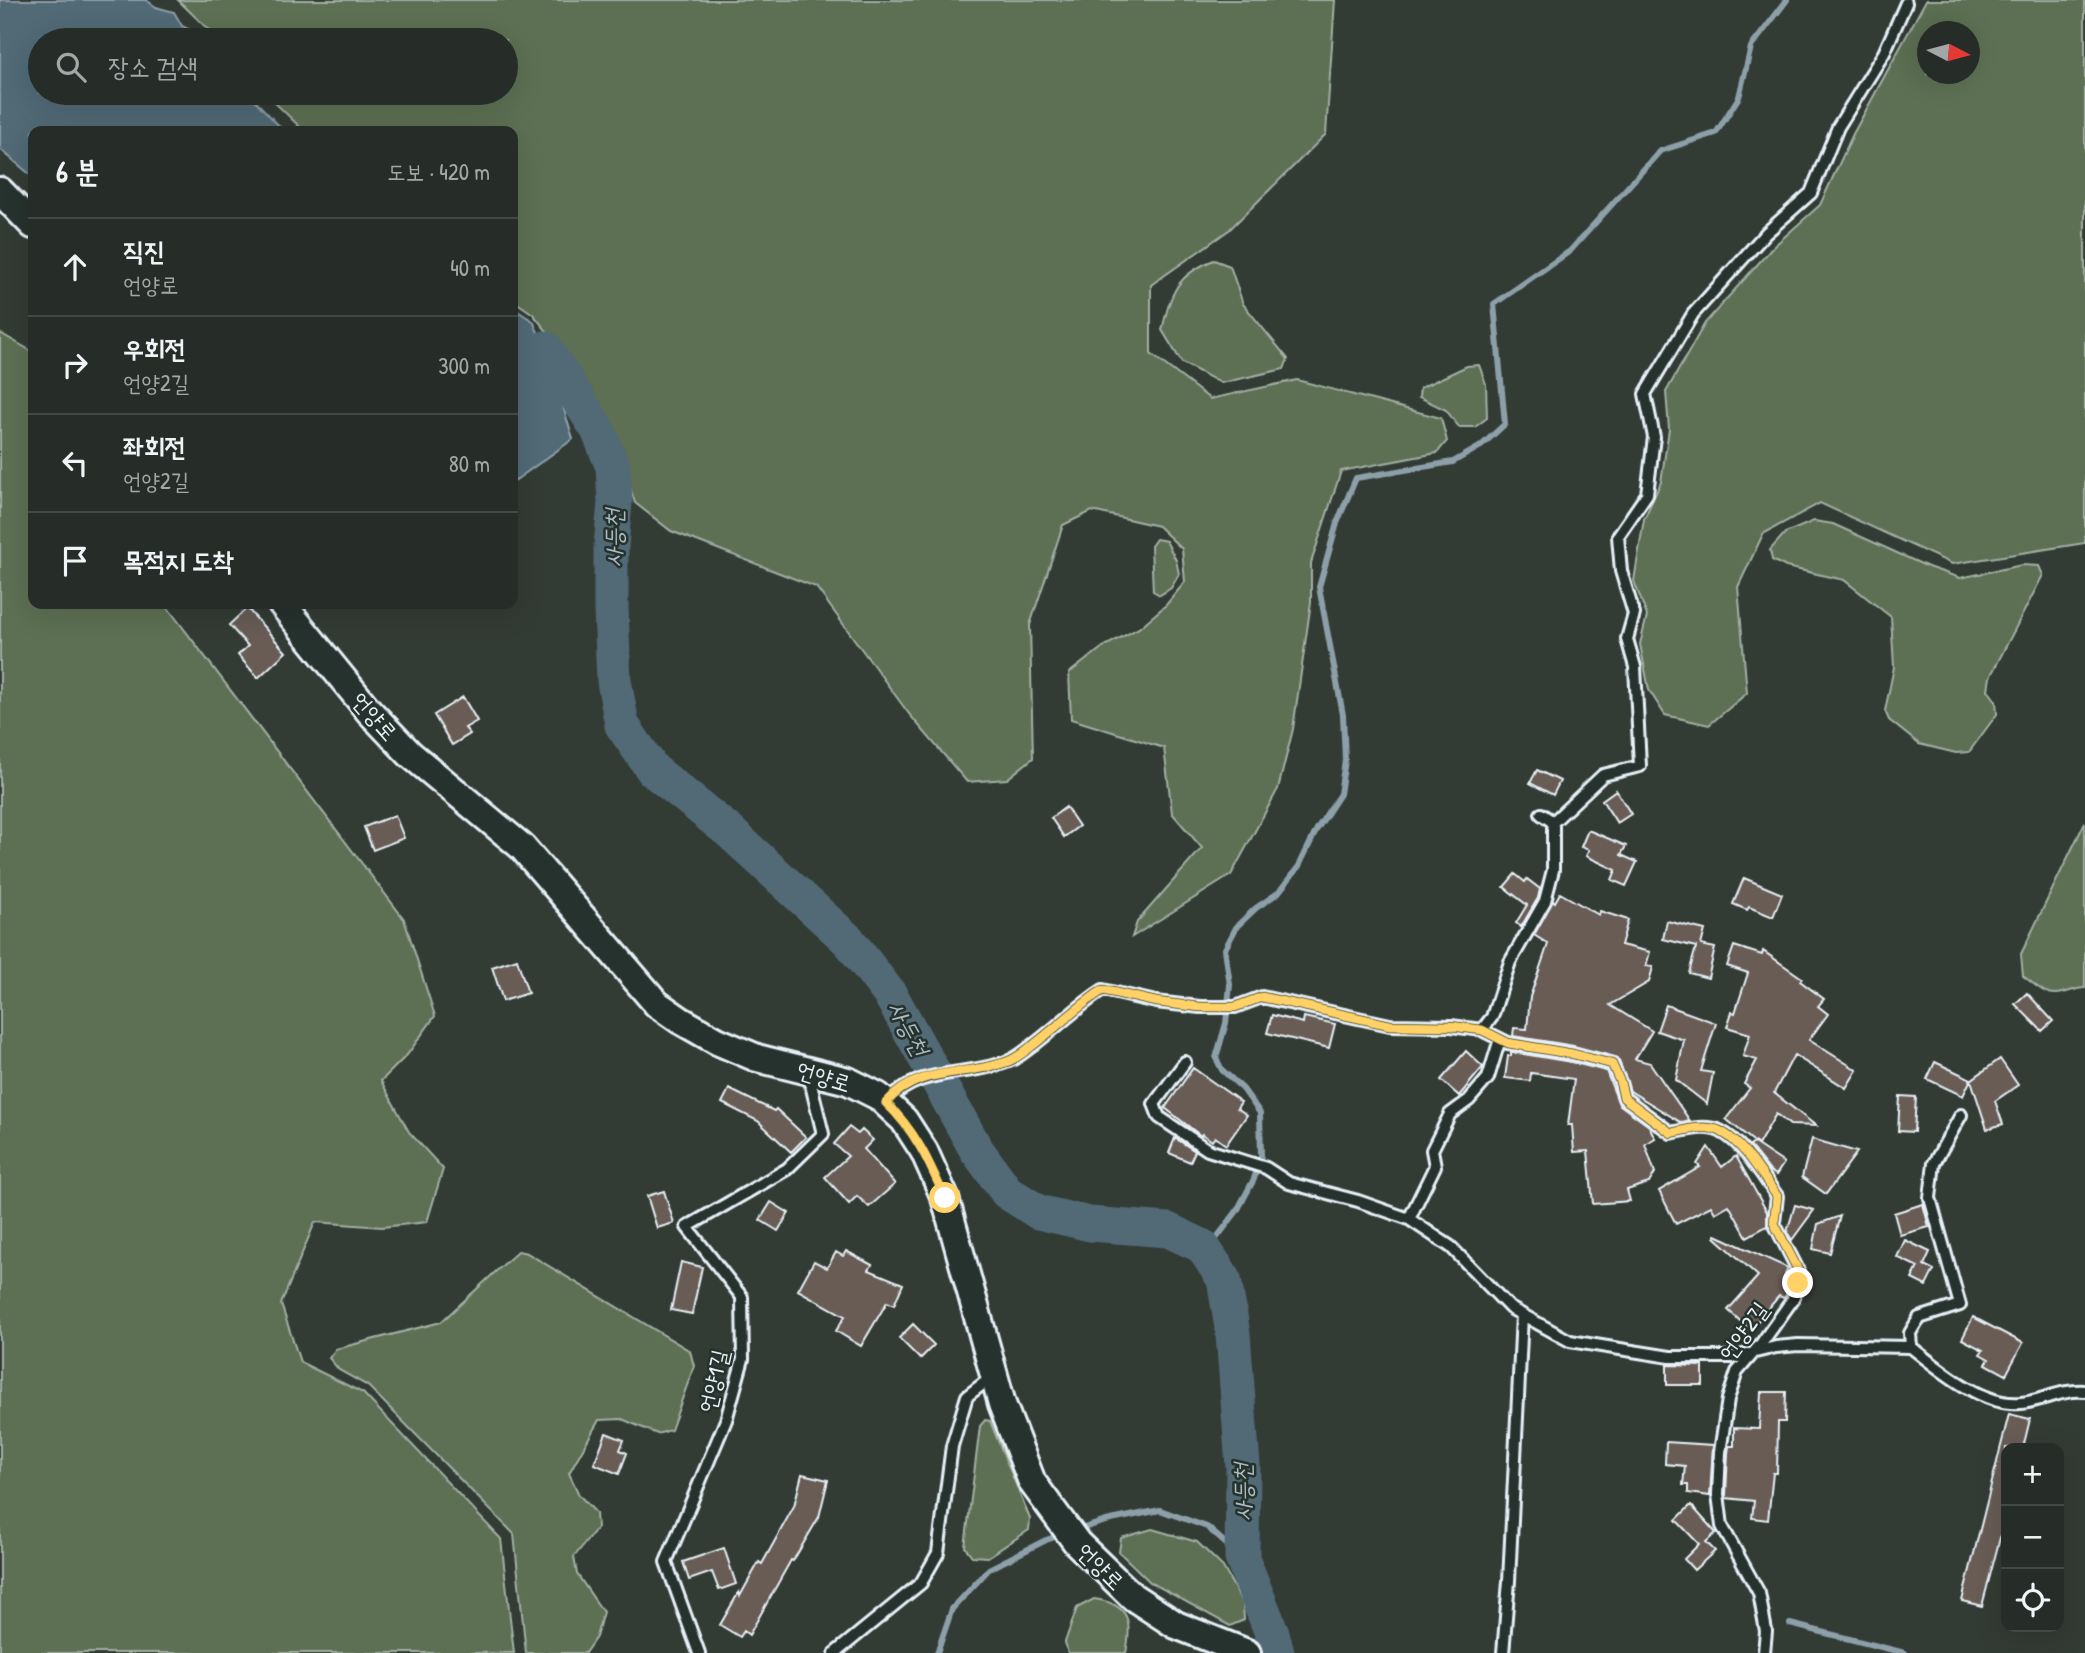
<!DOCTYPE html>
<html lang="ko">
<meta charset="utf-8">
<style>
:root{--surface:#262c28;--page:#2e3430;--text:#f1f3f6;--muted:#a4a7a8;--line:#424845}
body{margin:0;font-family:"Patrick Hand","Poor Story",sans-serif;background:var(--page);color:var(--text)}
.controls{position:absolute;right:21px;bottom:21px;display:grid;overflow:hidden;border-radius:14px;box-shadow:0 7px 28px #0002}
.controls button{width:63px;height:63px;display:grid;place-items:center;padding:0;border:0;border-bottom:2px solid var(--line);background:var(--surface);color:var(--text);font:35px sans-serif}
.compass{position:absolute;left:1917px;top:21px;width:63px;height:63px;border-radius:50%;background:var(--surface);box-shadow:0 7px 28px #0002;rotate:96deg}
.stop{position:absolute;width:21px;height:21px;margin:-16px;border:5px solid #ffd166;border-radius:50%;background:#fff}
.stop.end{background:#ffd166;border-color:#fff;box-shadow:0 2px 7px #0008}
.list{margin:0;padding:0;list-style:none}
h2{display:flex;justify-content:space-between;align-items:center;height:91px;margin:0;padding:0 28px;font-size:30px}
h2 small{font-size:23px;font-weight:400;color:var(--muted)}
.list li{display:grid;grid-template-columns:46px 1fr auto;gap:21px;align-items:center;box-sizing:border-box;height:98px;padding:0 28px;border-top:2px solid var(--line)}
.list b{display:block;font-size:26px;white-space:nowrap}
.list p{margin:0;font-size:23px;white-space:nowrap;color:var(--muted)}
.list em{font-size:23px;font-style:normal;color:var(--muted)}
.icon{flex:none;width:38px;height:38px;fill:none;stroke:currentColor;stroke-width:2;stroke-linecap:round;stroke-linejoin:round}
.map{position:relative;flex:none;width:2085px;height:1653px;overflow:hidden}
.search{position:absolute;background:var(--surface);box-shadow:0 7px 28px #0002;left:28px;top:28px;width:490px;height:77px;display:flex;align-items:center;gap:18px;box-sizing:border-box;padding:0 24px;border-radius:38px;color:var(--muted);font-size:26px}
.panel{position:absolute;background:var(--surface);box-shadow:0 7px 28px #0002;left:28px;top:126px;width:490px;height:483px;border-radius:14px}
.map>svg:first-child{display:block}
</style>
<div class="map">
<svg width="2085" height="1653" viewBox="0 0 2085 1653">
<rect width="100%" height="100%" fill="#333b35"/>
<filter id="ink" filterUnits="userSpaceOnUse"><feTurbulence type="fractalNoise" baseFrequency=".0143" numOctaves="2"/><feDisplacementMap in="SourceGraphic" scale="14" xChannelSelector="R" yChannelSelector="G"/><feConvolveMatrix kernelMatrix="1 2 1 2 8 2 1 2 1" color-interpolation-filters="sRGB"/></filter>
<g filter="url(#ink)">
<path fill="#5d6f52" stroke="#a2b0a5" stroke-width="2" fill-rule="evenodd" d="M178 0H1335L1326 134 1229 230 1151 285V354L1210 399 1297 380 1441 418 1447 441 1437 453 1341 471 1311 563V602L1293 729 1278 789 1231 875 1132 937 1137 922 1202 848 1172 813 1164 748 1071 719 1069 673 1103 647 1139 628 1166 605 1185 582 1182 549 1158 526 1092 511 1063 525 1030 625 1033 758 1007 779 967 782 909 714 816 587 671 531 635 503 612 430 554 340 533 314 513 300V131H304L265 93H506V40H219Z
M1926 0H2085V543L1952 564 1820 503 1763 534 1738 587 1747 693 1709 725 1665 715 1649 690 1640 644 1647 616 1634 581 1644 519 1661 482 1669 429 1666 392 1705 323 1773 247 1820 205 1853 134ZM1927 32H1969V74H1927Z
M1214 260 1230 266 1243 304 1288 359 1284 369 1221 383 1182 363 1162 330C1171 293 1176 275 1214 260Z
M0 333 33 352V604H165L404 919 435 1016 407 1055 381 1081 409 1132 443 1169 427 1222 382 1227 315 1222 281 1304 300 1362 363 1393 501 1539 514 1653H0Z
M1479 365 1486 384 1487 418 1475 427H1459L1446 410 1419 397 1420 388 1467 366Z
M1814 521 1833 524 1928 567 1960 578 2022 565 2039 566 2043 575 1990 677 1988 690 1996 701 1997 714 1969 752 1956 753 1919 744 1889 720 1885 711 1894 667 1891 617 1844 580 1786 567 1772 560 1770 550 1785 533Z
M1156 539 1166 541 1176 560 1179 574 1171 588 1160 595 1153 591 1151 546Z
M2085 822V988C2077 988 2071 991 2063 993 2046 998 2036 985 2023 976L2021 954Z
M518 1251 527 1253 690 1351 694 1366 671 1430 657 1434 622 1419 599 1420 569 1473 579 1495 596 1513 597 1528 574 1557 577 1574 603 1612 596 1637 585 1653H526L514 1534 368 1386 339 1370 329 1358 336 1349 441 1322Z
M985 1420 990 1421 1030 1519 1029 1530 988 1557 972 1556 965 1547 980 1426Z
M1152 1529 1197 1542 1223 1567 1243 1604 1244 1620 1230 1626 1150 1582 1119 1552 1121 1538Z
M1094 1599C1131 1604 1132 1623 1126 1653H1068L1065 1642 1077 1608Z"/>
<path fill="#516a76" stroke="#8da0aa" stroke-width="2" d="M0 0H146L156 7 174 12 182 26 205 37 208 40H40V93H248L284 131H33V177L0 149Z
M513 308 533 321 545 348 573 439 513 482Z"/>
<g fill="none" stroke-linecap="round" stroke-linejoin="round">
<path stroke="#8da0aa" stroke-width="6" d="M1206 1252 1237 1211 1254 1179 1261 1156 1260 1113 1243 1089 1222 1070 1216 1058 1226 1023 1230 985 1225 949 1237 926 1256 908 1278 893 1299 866 1317 829 1340 794 1345 760 1343 715 1319 587 1337 523 1356 478 1453 462 1481 446 1505 424 1494 304 1570 251 1660 151 1716 133 1739 97 1751 47 1787 0
M1077 1530 1106 1521 1160 1510 1207 1527 1242 1558
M1790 1624 1905 1653
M937 1653 952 1609 989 1569 1046 1540 1064 1534"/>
<path stroke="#516a76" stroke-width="35" d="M545 348 598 430 613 467 615 502 611 546V608L614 681 622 725 653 770 730 832 849 941 891 996 976 1149 1007 1192 1038 1212 1090 1224 1168 1230 1202 1246 1224 1279 1233 1334 1243 1466 1242 1558 1272 1633 1277 1653"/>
</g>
<path fill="#675c54" stroke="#e8f1f8" stroke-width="2" d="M247 608 286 652 258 678 238 655 248 646 229 625Z
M463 697 477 721 465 728 470 734 452 745 434 715Z
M1537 770 1560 781 1553 795 1530 783Z
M1616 790 1631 814 1617 823 1602 800Z
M1066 807 1079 826 1064 837 1051 818Z
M395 815 404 838 373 850 364 827Z
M1588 830 1626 846 1621 855 1637 862 1626 886 1612 880 1616 870 1586 856 1589 850 1581 847Z
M1515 874 1525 882 1527 879 1540 889 1538 898 1521 927 1516 923 1527 905 1504 887Z
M1744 878 1782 894 1773 917 1749 907 1747 910 1733 904Z
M1560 893 1599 915 1600 911 1628 920 1621 945 1650 952 1646 966 1653 967 1649 982 1610 1005 1652 1031 1635 1059 1650 1063 1690 1121 1682 1123 1630 1091 1619 1061 1615 1057 1574 1046 1513 1036 1514 1028 1527 1029 1530 997 1548 944 1534 935 1553 900 1555 902Z
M1667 921 1705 930 1701 945 1715 948 1708 978 1689 973 1696 947 1663 939Z
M1734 946 1762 955 1763 951 1802 978 1800 981 1824 999 1818 1006 1828 1014 1809 1040 1857 1070 1846 1088 1794 1055 1774 1093 1816 1126 1790 1125 1776 1114 1758 1145 1726 1119 1750 1088 1744 1084 1757 1060 1743 1056 1750 1034 1727 1027 1732 1012 1735 1013 1748 973 1727 966Z
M517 959 528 993 503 1001 492 967Z
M2027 993 2053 1021 2042 1031 2015 1004Z
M1666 1005 1716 1023 1701 1071 1713 1073 1707 1104 1676 1080 1684 1040 1657 1031Z
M1272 1015 1303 1023 1304 1017 1335 1024 1329 1048 1267 1033Z
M1466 1051 1483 1067 1459 1096 1441 1080Z
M1511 1052 1571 1062 1606 1071 1619 1104 1649 1126 1655 1138 1645 1144 1655 1173 1649 1183 1627 1190 1630 1201 1593 1204 1588 1151 1574 1152 1572 1125H1568L1574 1079 1531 1073 1530 1081 1505 1078 1508 1056H1511Z
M2000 1059 2018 1085 1995 1101 2003 1124 1987 1129 1971 1080Z
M1935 1062 1971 1079 1963 1096 1927 1079Z
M1193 1068 1241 1102 1237 1108 1247 1115 1226 1145 1215 1137 1212 1141 1202 1134 1201 1136 1165 1108Z
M729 1089 774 1111 776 1109 806 1137 791 1152 758 1121 722 1103Z
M1900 1096 1916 1097 1914 1132 1898 1131Z
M849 1127 858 1134 862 1130 873 1140 864 1149 895 1184 869 1207 857 1196 849 1204 825 1177 848 1156 834 1144Z
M1175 1138 1195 1151 1190 1162 1169 1153Z
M1812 1139 1857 1152 1826 1194 1802 1177Z
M1754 1143 1784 1163 1776 1175 1770 1171 1750 1146Z
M1708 1147 1722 1167 1736 1156 1767 1212V1226L1747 1237 1729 1205 1715 1213 1711 1206 1676 1224 1659 1191 1700 1167 1697 1164Z
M664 1191 674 1223 657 1228 647 1196Z
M771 1202 789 1213 778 1231 760 1220Z
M1923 1204 1929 1227 1900 1235 1894 1213Z
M1795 1205 1814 1210 1792 1240 1787 1232Z
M1840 1216 1830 1253 1813 1249 1818 1224Z
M1716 1235 1788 1268 1785 1275 1790 1277V1282L1786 1295 1784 1298 1779 1296 1750 1330 1728 1310 1758 1276 1715 1237Z
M1905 1240 1930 1252 1924 1265 1934 1270 1926 1286 1912 1279 1918 1267 1897 1257Z
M846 1251 872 1265 869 1270 903 1284 894 1305 887 1302 861 1346 836 1331 845 1316 798 1290 814 1261 827 1268 836 1252 843 1256Z
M681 1262 702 1267 692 1314 671 1310Z
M1973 1317 2023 1343 2006 1375 1986 1364 1989 1359 1980 1354 1983 1350 1962 1339Z
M913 1324 934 1345 920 1359 899 1338Z
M1667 1365 1703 1366V1385H1667Z
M1761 1392H1786L1785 1422H1778L1777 1473H1773L1768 1520 1752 1518 1754 1501 1726 1498V1494L1728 1453 1729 1446H1734V1428L1759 1429Z
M2009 1414 2030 1419 2023 1448H2006V1515L1982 1606 1962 1601Z
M606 1433 624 1440 620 1450 627 1453 619 1474 594 1464Z
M1666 1442 1713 1445 1710 1496 1688 1493V1485H1683L1685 1466 1665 1464Z
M802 1474 828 1480 819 1517 793 1561 791 1560 749 1635 744 1631 740 1637 720 1625 739 1592 740 1596 759 1562 762 1564 794 1506Z
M1691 1505 1716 1533 1706 1542 1715 1551 1694 1570 1684 1559 1699 1544 1676 1520Z
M724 1548 736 1584 719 1590 712 1572 689 1580 683 1562Z"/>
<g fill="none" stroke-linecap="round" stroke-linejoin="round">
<defs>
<path id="service" d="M1553 822 1603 775 1640 766 1635 667 1627 639 1634 614 1621 571 1618 536 1647 494 1654 437 1645 394 1693 314 1766 233 1811 193 1838 127 1884 53 1906 3
M1482 1030 1492 1017 1510 962 1545 901 1553 870V822L1541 814
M1185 1062 1154 1104 1159 1117 1208 1150 1266 1168 1289 1183 1358 1201 1409 1219 1451 1247 1510 1308 1570 1341 1670 1357H1735L1776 1347 1798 1345 1911 1347
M886 1103C919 1065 966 1078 1009 1061 1017 1058 1025 1051 1032 1046 1056 1028 1078 1006 1103 990L1156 1002 1200 1007H1235L1262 997 1390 1025 1451 1026 1482 1030 1508 1043 1573 1054 1612 1064 1620 1082 1624 1098 1671 1133C1685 1130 1705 1124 1720 1131 1744 1143 1762 1175 1777 1196L1774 1223 1798 1270V1283L1793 1299 1761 1344 1737 1372 1728 1399 1720 1452 1718 1494 1722 1526 1759 1593 1766 1631 1764 1653
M1961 1115 1934 1163 1930 1198 1960 1305 1919 1318 1910 1333 1911 1347C1940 1370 1983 1407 2021 1403 2043 1401 2062 1389 2085 1391
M1409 1219 1435 1166 1432 1150 1450 1114 1469 1100 1488 1078 1500 1039
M699 1653 666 1562 726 1420 743 1359 742 1297 687 1227 787 1169 823 1134 808 1072
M835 1653 921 1583 938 1553 952 1446 967 1396 992 1377
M1503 1653 1509 1581 1522 1315"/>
<path id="tertiary" d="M0 191 33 225
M282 604 369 711 410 754 522 847 657 1004 680 1020 717 1041 757 1058 848 1081 878 1096 904 1120 924 1151 945 1198 1002 1404 1032 1482 1077 1543 1133 1597 1176 1625 1247 1653"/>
</defs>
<use href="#service" stroke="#e8f1f8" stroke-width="16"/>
<use href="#tertiary" stroke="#e8f1f8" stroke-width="32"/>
<use href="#service" stroke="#26332d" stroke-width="10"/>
<use href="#tertiary" stroke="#26332d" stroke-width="26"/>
</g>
</g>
<g fill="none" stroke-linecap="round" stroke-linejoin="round" filter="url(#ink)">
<path stroke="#ffd166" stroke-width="9" d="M945 1198C929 1162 915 1130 886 1103 919 1064 965 1078 1009 1061 1017 1058 1025 1051 1032 1046 1056 1028 1078 1006 1103 990L1156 1002 1200 1007H1235L1262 997 1390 1025 1451 1026 1482 1030 1508 1043 1573 1054 1612 1064 1620 1082 1624 1098 1671 1133C1685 1130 1705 1124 1720 1131 1744 1143 1762 1175 1777 1196L1774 1223 1798 1270V1283"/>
</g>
<g text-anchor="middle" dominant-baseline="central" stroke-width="5" stroke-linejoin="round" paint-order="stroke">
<g font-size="23" fill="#e8f1f8" stroke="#26332d">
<text transform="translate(375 716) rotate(49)">언양로</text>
<text transform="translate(824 1076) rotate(17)">언양로</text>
<text transform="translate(1743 1331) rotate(-54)">언양2길</text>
<text transform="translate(713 1381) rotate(-77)">언양1길</text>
<text transform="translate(1101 1566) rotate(45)">언양로</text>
</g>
<g font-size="24" font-style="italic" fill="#acbbc4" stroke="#26332d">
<text transform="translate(613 538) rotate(-90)">사등천</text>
<text transform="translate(909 1028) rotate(61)">사등천</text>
<text transform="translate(1242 1492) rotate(-91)">사등천</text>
</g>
</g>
</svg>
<div class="controls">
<button>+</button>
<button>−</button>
<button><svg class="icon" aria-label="locate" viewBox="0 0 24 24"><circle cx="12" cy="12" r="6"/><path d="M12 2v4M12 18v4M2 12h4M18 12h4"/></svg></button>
</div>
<svg class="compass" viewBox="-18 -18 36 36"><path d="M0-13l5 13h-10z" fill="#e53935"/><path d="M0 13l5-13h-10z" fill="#a4a7a8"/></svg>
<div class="stop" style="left:945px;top:1198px"></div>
<div class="stop end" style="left:1798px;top:1283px"></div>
<div class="search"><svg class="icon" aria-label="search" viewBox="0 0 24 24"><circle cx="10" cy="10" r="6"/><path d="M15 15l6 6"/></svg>장소 검색</div>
<section class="panel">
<h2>6 분<small>도보 · 420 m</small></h2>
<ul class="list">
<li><svg class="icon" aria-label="ahead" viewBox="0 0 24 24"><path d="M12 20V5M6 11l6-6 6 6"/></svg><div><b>직진</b><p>언양로</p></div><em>40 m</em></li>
<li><svg class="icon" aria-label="right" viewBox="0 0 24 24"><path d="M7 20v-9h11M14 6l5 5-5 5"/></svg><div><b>우회전</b><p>언양2길</p></div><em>300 m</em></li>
<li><svg class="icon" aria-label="left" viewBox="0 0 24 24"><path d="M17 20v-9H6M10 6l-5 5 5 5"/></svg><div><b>좌회전</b><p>언양2길</p></div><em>80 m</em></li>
<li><svg class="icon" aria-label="arrive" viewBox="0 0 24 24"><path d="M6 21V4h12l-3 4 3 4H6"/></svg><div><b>목적지 도착</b></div></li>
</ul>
</section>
</div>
